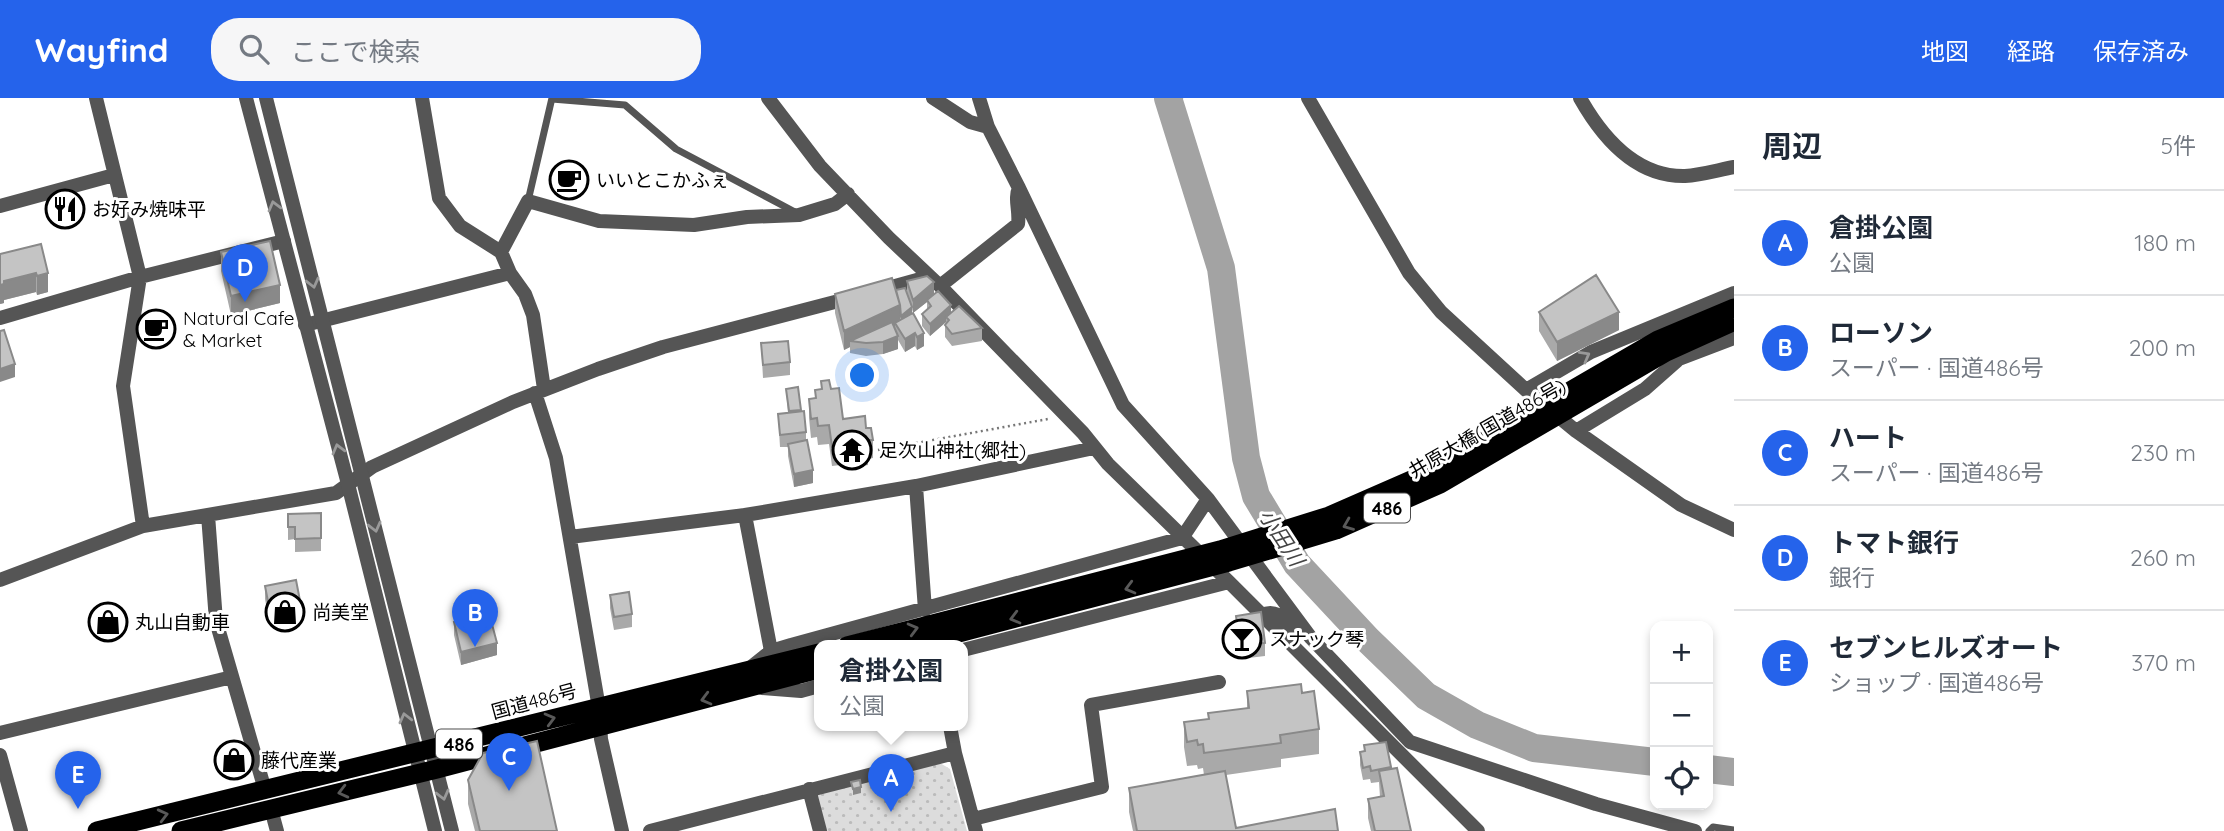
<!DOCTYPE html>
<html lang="ja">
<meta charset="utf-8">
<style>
:root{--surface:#fff;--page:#f6f6f7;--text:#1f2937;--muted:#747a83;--line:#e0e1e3;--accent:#2563eb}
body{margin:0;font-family:Quicksand,"Noto Sans JP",sans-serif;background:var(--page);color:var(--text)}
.controls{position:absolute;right:21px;bottom:21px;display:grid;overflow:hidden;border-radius:14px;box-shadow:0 4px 10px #0003}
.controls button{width:63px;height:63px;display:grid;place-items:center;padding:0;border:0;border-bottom:2px solid var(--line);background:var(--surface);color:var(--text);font:35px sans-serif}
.you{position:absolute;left:863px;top:278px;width:24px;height:24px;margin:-18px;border:5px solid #fff;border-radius:50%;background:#1a73e8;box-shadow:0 0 0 10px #1a73e833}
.badge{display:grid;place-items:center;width:46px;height:46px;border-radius:50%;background:var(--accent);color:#fff;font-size:23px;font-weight:700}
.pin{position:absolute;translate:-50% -58px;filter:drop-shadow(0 2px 4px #0008)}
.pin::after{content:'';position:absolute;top:37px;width:24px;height:21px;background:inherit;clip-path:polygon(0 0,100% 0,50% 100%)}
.popup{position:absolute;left:814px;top:542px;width:154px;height:91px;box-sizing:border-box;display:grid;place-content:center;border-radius:14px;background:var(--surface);filter:drop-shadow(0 2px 5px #0005);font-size:23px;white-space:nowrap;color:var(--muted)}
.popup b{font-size:26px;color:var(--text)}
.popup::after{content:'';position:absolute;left:50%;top:100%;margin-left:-14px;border:14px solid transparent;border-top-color:var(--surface)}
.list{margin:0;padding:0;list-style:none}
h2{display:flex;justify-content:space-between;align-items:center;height:91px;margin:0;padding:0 28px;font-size:30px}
h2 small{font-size:23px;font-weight:400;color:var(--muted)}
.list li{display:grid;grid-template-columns:46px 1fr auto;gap:21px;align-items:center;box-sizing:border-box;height:105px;padding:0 28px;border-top:2px solid var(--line)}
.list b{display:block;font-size:26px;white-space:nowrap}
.list p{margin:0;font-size:23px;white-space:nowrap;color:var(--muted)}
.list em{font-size:23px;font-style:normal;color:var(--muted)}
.icon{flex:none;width:38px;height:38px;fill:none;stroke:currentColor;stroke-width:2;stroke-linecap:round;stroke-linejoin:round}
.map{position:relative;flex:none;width:1734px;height:733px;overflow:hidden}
header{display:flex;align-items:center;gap:42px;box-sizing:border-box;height:98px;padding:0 35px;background:var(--accent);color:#fff}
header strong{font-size:33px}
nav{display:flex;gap:38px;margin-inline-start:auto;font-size:24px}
.search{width:490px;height:63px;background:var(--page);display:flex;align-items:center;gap:18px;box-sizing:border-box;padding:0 24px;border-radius:28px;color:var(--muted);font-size:26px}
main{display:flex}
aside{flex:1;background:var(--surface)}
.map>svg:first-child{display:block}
</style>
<header>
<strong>Wayfind</strong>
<div class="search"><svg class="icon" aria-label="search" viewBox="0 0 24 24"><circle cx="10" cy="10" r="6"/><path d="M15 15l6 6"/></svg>ここで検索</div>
<nav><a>地図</a><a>経路</a><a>保存済み</a></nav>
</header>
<main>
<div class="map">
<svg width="1734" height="733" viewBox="0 0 1734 733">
<defs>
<pattern id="park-dots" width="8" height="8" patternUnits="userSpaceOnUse" patternTransform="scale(1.75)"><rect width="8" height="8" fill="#dcdcdc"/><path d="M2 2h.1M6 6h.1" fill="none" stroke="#bbb" stroke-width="1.8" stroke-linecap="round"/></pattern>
</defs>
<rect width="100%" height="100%" fill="#fff"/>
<path fill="url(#park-dots)" d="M940 665 950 671 967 733H826L817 696Z"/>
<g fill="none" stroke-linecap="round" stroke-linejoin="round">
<path stroke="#a3a3a3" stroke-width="4.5" d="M1168 2 1181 0"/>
<path stroke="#a3a3a3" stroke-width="28" d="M1168 0 1221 170 1246 360 1256 398 1297 466 1367 541 1426 598 1477 627 1534 650 1655 664
M1708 671 1734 674"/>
<path stroke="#777" stroke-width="2.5" stroke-dasharray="2 3.5" stroke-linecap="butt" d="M878 352 1048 321"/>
<path stroke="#555" stroke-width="7" d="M552 1 625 7 676 51 795 114
M528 103 552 0
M1709 733 1713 729 1734 732"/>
<path stroke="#555" stroke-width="14" d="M96 0 140 179 123 288 143 428
M422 0 439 100 460 128 501 154 510 175 525 196 533 217 544 291
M768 0 820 68 889 140 940 188 1083 335 1108 366 1229 484 1478 733
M933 0 970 24 988 29 1019 90C1014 101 1020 113 1018 126L940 188
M979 0 988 29
M1308 0 1409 175 1441 214 1526 292 1576 333 1681 407 1734 432
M1580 0C1602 39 1636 79 1685 78 1701 77 1718 72 1734 69
M1019 90 1123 307 1208 401 1311 540 1410 644 1596 706 1695 733
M0 108 114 77
M501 154 528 103 599 123 694 127 747 119 799 117 835 106 848 96
M877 193 924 180
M0 220 140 179 284 143
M305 227 510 175
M1526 292 1591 254 1734 195
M535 295 556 360 599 610 601 641 622 733
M1576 333 1645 291 1679 261 1734 240
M916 388 925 512
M208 417 216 523 265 692
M745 417 771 553
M570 439 745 417 916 388 1094 350
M0 482 143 428 336 395 372 369 513 304 598 271 663 249 854 199
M1262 517C1277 510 1286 523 1298 533
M963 552 1229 484
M750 570 771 553 791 547 1182 440 1208 401
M762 590 801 593 819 588
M950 628 955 655 976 733
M0 635 232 579
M809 691 820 733
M271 711 277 733
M973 721 1102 689 1091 607 1219 584
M650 733 955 655"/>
<path stroke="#555" stroke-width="14" d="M246 0 348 386 435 733
M266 0 452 733
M0 657 21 733"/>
<path stroke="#000" stroke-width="19" d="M847 548 1220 452 1329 418 1432 373 1658 242 1734 210
M909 548 1229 464 1336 432 1440 386 1666 254 1730 225
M97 733C338 674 579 616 819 555
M181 733 437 671 819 571"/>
</g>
<path fill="#a9a9a9" d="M41 146 48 194 37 197 36 194 4 202V205L0 206Z
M221 154 280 205 231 217 221 173Z
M907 183 934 195 951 214 982 230V243L952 248 945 239V227L946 224 930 238 922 228V216L927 212V204L913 215 912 211V216L924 248 917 252 915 248 905 254 898 242V251L883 256 866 258 850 255V249L844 252 835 215V196L896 192 907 196Z
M1539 214 1619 232 1557 263 1539 233Z
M761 245 790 264V277L763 280Z
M821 283 831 291 843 321 866 330 873 342V360L868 361V367L850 370V366L832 368 829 346 818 347 817 339 811 340 809 320V301L815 300V292L821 291Z
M798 289 801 314 806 334V342L813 385 794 389 788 358V349H780L778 316 788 315 786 291Z
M321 415V453L295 454V441L288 442V416Z
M265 488 301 508V521L270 527 265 501Z
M610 497 632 516V529L614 532 610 510Z
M1236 518 1265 545V558L1240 561 1236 530Z
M454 524 497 557 461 567 454 537Z
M1247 593 1302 595 1319 631V656L1281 661V669L1226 677 1236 730 1338 733H1133L1129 714V690L1204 677 1203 670 1198 671 1197 667 1187 668 1184 649V624L1208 621V615L1247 610Z
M1386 644 1391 671 1411 733H1371L1368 720V701L1380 699 1379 684 1371 685 1370 681 1363 682 1360 667V654H1364V647Z
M468 682 557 733H475L468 706Z"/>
<path fill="#898989" d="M36 175V194L4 202V205L0 206V187L4 183Z
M48 175V194L37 197V178Z
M934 184V197L927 202V204L913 215V202Z
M280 187V205L231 217V198Z
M900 207V226L895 225V228L860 244 850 243V249L844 252V233Z
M951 207V220L946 219V224L930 238V226Z
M912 209V216L901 225V218Z
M1619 214V232L1557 263V244Z
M915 235V248L905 254V241Z
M924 235V248L917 252V239Z
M898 238V251L883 256V244Z
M15 266V279L0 284V271Z
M813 372V385L794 389V376Z
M497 545V557L461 567V554Z
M861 689V695L853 697V691Z"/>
<path fill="#c4c4c4" stroke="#898989" stroke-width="2" d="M270 143 280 187 231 198 221 154Z
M41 146 48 175 37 178 36 175 4 183V186L0 187V156Z
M1596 177 1619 214 1557 244 1539 214Z
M927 178 934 184 913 202 907 183Z
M892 180 900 207 844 233 835 196Z
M905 190 912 209 901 218 900 207 896 192Z
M938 193 951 207 930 226 922 216 931 208 927 202Z
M959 208 982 230 952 236 945 227 949 222 946 219Z
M913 215 924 235 917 239 915 235 905 241 895 225Z
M892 224 898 238 883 244 866 245 850 243Z
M4 232 15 266 0 271V233Z
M788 243 790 264 763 267 761 245Z
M829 282 831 291 839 290 843 321 865 318 866 330H871L873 342H867L868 349 850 351V347L832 349 829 327 818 328 817 320 811 321 809 301 816 300 815 292 822 291 821 283Z
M798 289 801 312 789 313 786 291Z
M804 313 806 334 780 337 778 316Z
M807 342 813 372 794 376 788 346Z
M321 415V440L295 441V429H288V416Z
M296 482 301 508 270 514 265 488Z
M629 494 632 516 614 519 610 497Z
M1261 514 1265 545 1240 548 1236 518Z
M489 515 497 545 461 554 454 524Z
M1301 586 1302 595 1314 593 1319 631 1280 637 1281 645 1204 655 1203 646 1198 647 1197 642 1187 644 1184 624 1209 621 1208 615 1249 610 1247 593Z
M537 643 557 733H480L468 682 483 655Z
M1386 644 1391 669 1371 673 1370 668 1363 670 1360 654 1365 653 1364 647Z
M1397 670 1411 733H1375L1368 701 1384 698 1379 673Z
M1225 673 1236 730 1335 711 1338 733H1137L1129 690Z
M860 682 861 689 853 691 851 684Z"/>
<defs><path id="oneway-chevron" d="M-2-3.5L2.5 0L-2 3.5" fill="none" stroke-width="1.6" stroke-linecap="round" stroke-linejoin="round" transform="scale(1.75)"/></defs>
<g stroke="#999">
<use href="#oneway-chevron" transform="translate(274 108) rotate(-105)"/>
<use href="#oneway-chevron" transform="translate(313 185) rotate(76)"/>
<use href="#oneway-chevron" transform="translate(1585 258) rotate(-29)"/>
<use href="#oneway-chevron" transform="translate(338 351) rotate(-105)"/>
<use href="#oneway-chevron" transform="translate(375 429) rotate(76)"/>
<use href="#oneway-chevron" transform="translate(405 620) rotate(-104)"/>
<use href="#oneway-chevron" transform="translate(443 697) rotate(76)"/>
</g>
<g stroke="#595959">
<use href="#oneway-chevron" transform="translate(1348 427) rotate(158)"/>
<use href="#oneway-chevron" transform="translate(1130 490) rotate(165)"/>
<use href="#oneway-chevron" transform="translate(1015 520) rotate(165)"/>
<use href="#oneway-chevron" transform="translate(913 531) rotate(-15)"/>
<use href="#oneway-chevron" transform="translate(706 601) rotate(165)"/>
<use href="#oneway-chevron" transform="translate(550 621) rotate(-15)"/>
<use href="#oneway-chevron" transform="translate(343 694) rotate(166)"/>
<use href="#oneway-chevron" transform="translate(163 717) rotate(-14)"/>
</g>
<defs>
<symbol id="cafe-ring" viewBox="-11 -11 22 22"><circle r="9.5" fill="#fff" stroke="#000" stroke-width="1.5"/><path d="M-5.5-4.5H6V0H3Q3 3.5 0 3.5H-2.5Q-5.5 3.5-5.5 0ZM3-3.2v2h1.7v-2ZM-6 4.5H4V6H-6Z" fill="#000"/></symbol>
<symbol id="restaurant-ring" viewBox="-11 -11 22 22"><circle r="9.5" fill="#fff" stroke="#000" stroke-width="1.5"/><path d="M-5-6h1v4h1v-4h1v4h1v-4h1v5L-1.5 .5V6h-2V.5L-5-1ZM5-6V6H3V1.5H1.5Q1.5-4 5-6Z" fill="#000"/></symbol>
<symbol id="temple-ring" viewBox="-11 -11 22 22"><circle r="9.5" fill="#fff" stroke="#000" stroke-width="1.5"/><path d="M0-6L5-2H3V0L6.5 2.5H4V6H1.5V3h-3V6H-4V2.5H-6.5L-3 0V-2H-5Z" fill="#000"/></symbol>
<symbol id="shop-ring" viewBox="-11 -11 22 22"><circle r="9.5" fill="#fff" stroke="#000" stroke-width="1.5"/><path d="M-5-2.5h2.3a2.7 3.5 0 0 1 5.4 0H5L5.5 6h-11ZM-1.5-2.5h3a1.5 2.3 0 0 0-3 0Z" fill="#000"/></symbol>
<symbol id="bar-ring" viewBox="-11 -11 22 22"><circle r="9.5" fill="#fff" stroke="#000" stroke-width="1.5"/><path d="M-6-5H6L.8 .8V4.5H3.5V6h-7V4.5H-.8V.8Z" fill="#000"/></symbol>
</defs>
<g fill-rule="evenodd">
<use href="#cafe-ring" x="547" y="60" width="44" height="44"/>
<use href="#restaurant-ring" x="43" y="89" width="44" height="44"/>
<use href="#cafe-ring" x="134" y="209" width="44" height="44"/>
<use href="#temple-ring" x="830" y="330" width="44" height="44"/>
<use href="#shop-ring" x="263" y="492" width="44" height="44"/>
<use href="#shop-ring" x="86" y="502" width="44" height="44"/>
<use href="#bar-ring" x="1220" y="519" width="44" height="44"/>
<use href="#shop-ring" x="212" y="640" width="44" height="44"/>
</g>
<g text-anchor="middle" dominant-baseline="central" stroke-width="6" stroke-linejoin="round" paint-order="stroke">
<g fill="#fff" stroke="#4c4c4c" stroke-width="2">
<rect x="1364" y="395.5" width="46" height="29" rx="5"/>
<rect x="436" y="631.5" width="46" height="29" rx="5"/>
</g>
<g font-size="18" font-weight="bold" fill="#000">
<text x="1387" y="410">486</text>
<text x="459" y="646">486</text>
</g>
<g font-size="19" fill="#000" stroke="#fff" text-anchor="start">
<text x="596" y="82">いいとこかふぇ</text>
<text x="92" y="111">お好み焼味平</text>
<text x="183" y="220">Natural Cafe<tspan x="183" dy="22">&amp; Market</tspan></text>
<text x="879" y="352">足次山神社(郷社)</text>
<text x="312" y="514">尚美堂</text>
<text x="135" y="524">丸山自動車</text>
<text x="1269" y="541">スナック琴</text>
<text x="261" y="662">藤代産業</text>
</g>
<g font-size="19" fill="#000" stroke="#fff">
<text transform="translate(1487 330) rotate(-30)">井原大橋(国道486号)</text>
<text transform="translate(534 603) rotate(-15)">国道486号</text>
</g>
<g font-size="21" font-style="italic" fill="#444" stroke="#fff">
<text transform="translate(1282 439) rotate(57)">小田川</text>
</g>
</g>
</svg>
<div class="controls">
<button>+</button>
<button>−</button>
<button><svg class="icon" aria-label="locate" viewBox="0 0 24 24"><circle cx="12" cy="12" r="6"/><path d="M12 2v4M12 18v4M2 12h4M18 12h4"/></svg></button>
</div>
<div class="you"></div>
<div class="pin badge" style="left:891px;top:714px">A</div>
<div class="popup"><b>倉掛公園</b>公園</div>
<div class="pin badge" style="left:475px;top:549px">B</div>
<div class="pin badge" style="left:509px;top:693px">C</div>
<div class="pin badge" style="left:245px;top:204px">D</div>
<div class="pin badge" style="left:78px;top:711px">E</div>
</div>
<aside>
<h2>周辺<small>5件</small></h2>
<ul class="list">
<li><span class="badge">A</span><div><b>倉掛公園</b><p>公園</p></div><em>180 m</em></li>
<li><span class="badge">B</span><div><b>ローソン</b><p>スーパー · 国道486号</p></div><em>200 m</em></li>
<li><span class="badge">C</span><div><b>ハート</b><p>スーパー · 国道486号</p></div><em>230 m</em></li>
<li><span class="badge">D</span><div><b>トマト銀行</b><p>銀行</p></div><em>260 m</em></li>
<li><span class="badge">E</span><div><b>セブンヒルズオート</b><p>ショップ · 国道486号</p></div><em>370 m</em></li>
</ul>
</aside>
</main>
